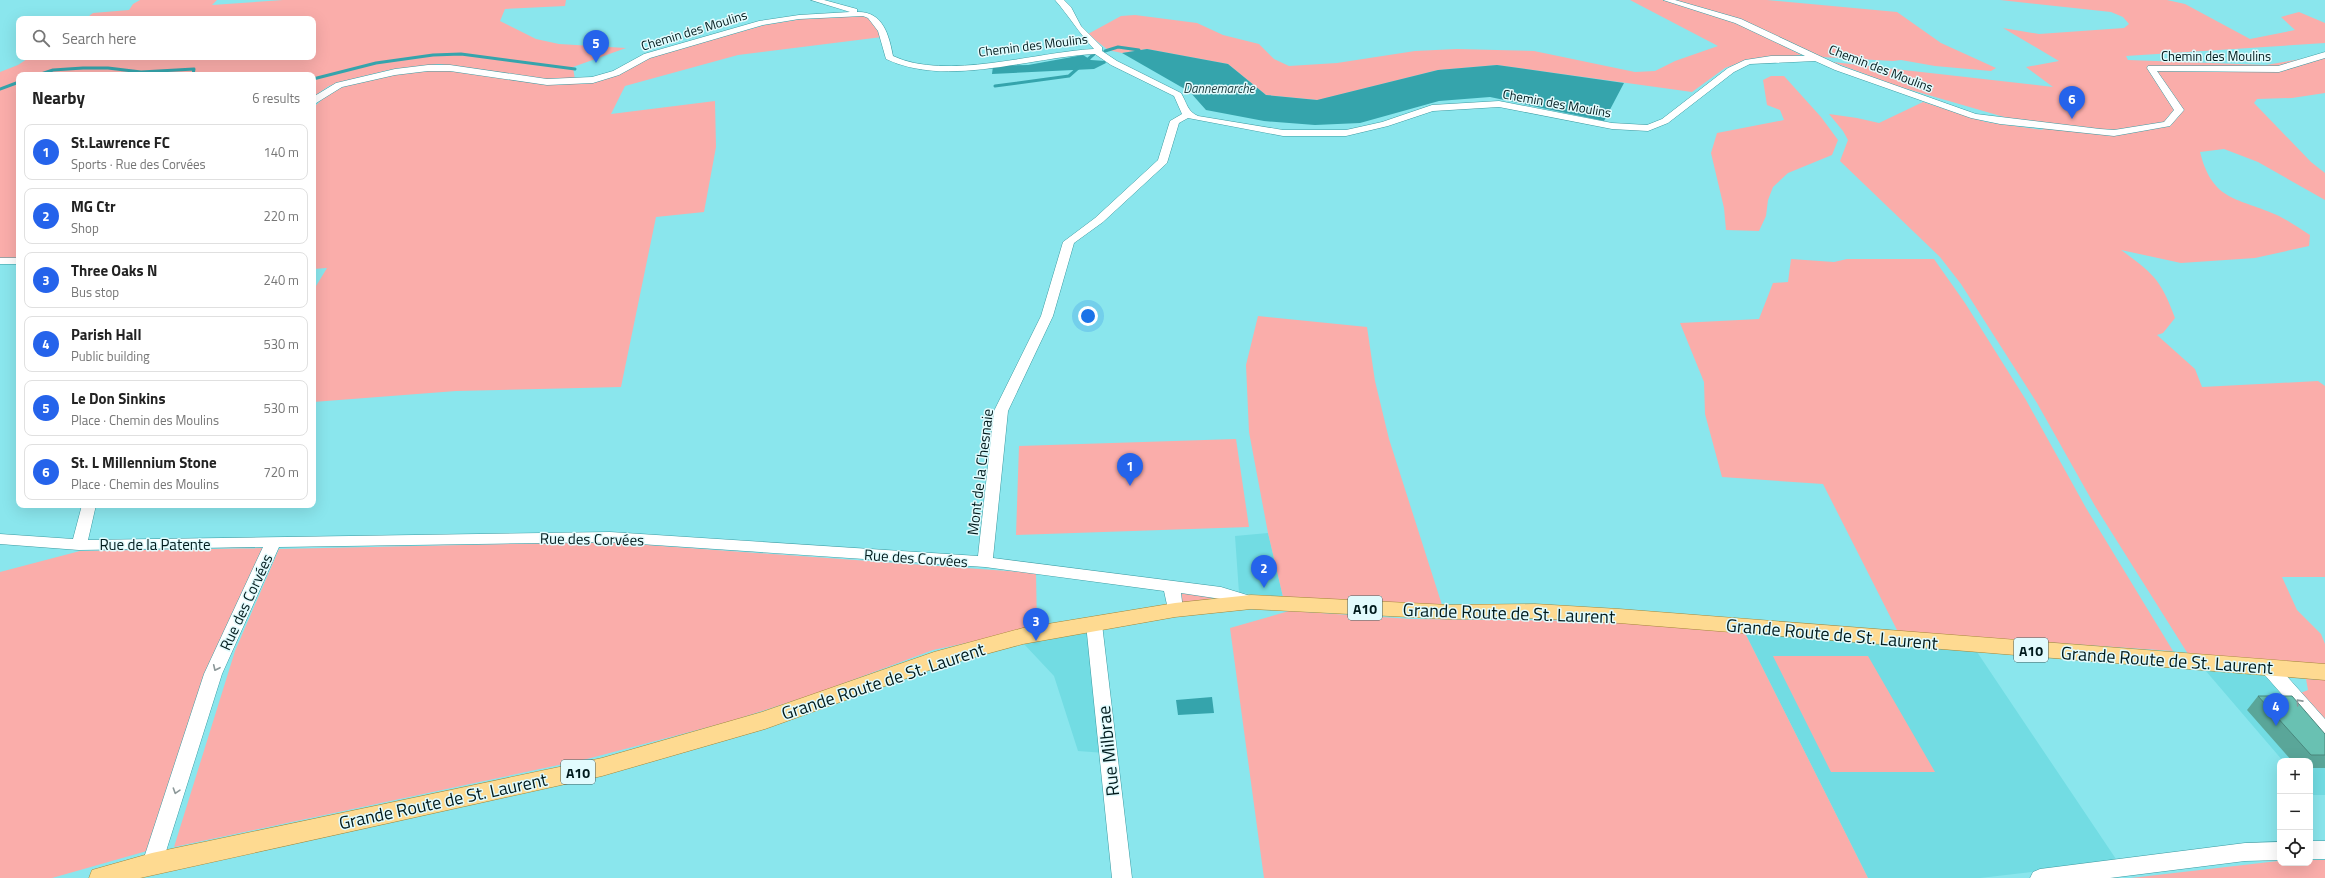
<!DOCTYPE html>
<meta charset="utf-8">
<style>
:root{--surface:#fff;--page:#f6f6f6;--text:#222;--muted:#767676;--line:#e0e0e0;--accent:#2563eb}
body{margin:0;font-family:"Titillium Web",sans-serif;background:var(--page);color:var(--text)}
.controls{position:absolute;right:12px;bottom:12px;display:grid;overflow:hidden;border-radius:8px;box-shadow:0 4px 16px #0002}
.controls button{width:36px;height:36px;display:grid;place-items:center;padding:0;border:0;border-bottom:1px solid var(--line);background:var(--surface);color:var(--text);font:20px sans-serif}
.you{position:absolute;left:1088px;top:316px;width:14px;height:14px;margin:-10px;border:3px solid #fff;border-radius:50%;background:#1a73e8;box-shadow:0 0 0 6px #1a73e833}
.badge{display:grid;place-items:center;width:26px;height:26px;border-radius:50%;background:var(--accent);color:#fff;font-size:13px;font-weight:700}
.pin{position:absolute;translate:-50% -33px;filter:drop-shadow(0 1px 2px #0008)}
.pin::after{content:'';position:absolute;top:21px;width:14px;height:12px;background:inherit;clip-path:polygon(0 0,100% 0,50% 100%)}
.list{margin:0;padding:0;list-style:none}
h2{display:flex;justify-content:space-between;align-items:center;height:52px;margin:0;padding:0 16px;font-size:17px}
h2 small{font-size:13px;font-weight:400;color:var(--muted)}
.list li{display:grid;grid-template-columns:26px 1fr auto;gap:12px;align-items:center;box-sizing:border-box;height:56px;margin:0 8px 8px;padding:0 8px;border:1px solid var(--line);border-radius:8px}
.list b{display:block;font-size:15px;white-space:nowrap}
.list p{margin:0;font-size:13px;white-space:nowrap;color:var(--muted)}
.list em{font-size:13px;font-style:normal;color:var(--muted)}
.icon{flex:none;width:22px;height:22px;fill:none;stroke:currentColor;stroke-width:2;stroke-linecap:round;stroke-linejoin:round}
.map{position:relative;flex:none;width:2325px;height:878px;overflow:hidden}
.search{position:absolute;background:var(--surface);box-shadow:0 4px 16px #0002;left:16px;top:16px;width:300px;height:44px;display:flex;align-items:center;gap:10px;box-sizing:border-box;padding:0 14px;border-radius:8px;color:var(--muted);font-size:15px}
.panel{position:absolute;background:var(--surface);box-shadow:0 4px 16px #0002;left:16px;top:72px;width:300px;height:436px;border-radius:8px}
.map>svg:first-child{display:block}
</style>
<div class="map">
<svg width="2325" height="878" viewBox="0 0 2325 878">
<rect width="100%" height="100%" fill="#8ae6ed"/>
<path fill="#72dce3" d="M1268 533 1283 597 1239 593 1235 536Z
M1088 631 1105 753 1078 751 1054 676 1023 643Z
M1745 633 1977 652 2118 862 1980 878H1868Z
M2205 670 2257 673 2274 681 2325 738V795H2313L2310 792V761H2283Z"/>
<path fill="#faadaa" d="M140 0H217L212 5 283 0H566L565 6 505 9 500 21 536 39 559 44 626 48 573 67 575 80H552L439 64 389 70 356 78 329 86 313 97V75H19V259L0 258V72L18 65 30 57H313V19H85L93 13 129 10 133 4Z
M1630 0H1664L1735 22 1802 55 1744 61 1725 68 1692 92 1497 65 1438 70 1318 100 1266 95 1228 64 1147 49 1122 53 1108 50 1088 34 1121 16 1135 15 1197 23 1223 35 1259 44 1274 59 1289 66 1337 63 1415 51 1457 49 1534 51 1635 72 1655 71 1675 61 1718 46Z
M1670 0H1767L1897 12 1941 43 1996 68 1991 71 1935 66 1901 60 1893 61 1821 57 1739 21Z
M2000 0H2167L2185 4 2250 39 2295 30 2281 17 2299 12 2325 23V43L2126 56 2128 60 2266 65 2325 55V93L2292 98 2257 99 2254 103 2311 162 2325 173V200L2258 162 2224 149 2200 152C2213 203 2238 197 2279 216 2289 221 2300 229 2310 235L2309 246 2255 258 2181 263 2121 250C2154 274 2161 280 2175 318L2163 333 2157 335 2195 369 2202 387 2318 381 2325 386V577H2282L2297 610 2321 634 2325 644V665L2188 654 2095 506 2037 403 1961 284 1940 257 1840 161 1848 140 1843 131 1829 114 1857 118 1879 123 1923 102 1986 122 2043 130 2038 122 2011 119 1897 86 1833 62 2053 87 2026 67 2059 61 2003 28 2039 34 2124 28 2129 24 2123 17 2111 12Z
M862 16C873 18 878 27 882 37L738 55 625 86 611 114 715 101 716 147 704 212 656 217 621 387 456 391 313 402V291L327 268 313 269V108L330 92 348 85 396 73 445 70 586 83 657 55 765 25 802 19Z
M1771 76H1784L1821 117 1838 140 1832 155 1788 173 1773 187 1768 200 1766 216 1759 231 1726 230 1724 208 1711 153 1717 133 1784 120 1780 110 1767 105 1763 80Z
M1791 259 1834 262 1847 259H1934L1965 303 2026 400 2086 508 2173 651 1898 632 1823 484 1722 477 1705 414 1704 382 1680 323 1759 319 1773 283 1788 282Z
M1258 316 1367 327 1375 381 1389 439 1442 605 1364 603 1283 597 1268 533 1249 432 1246 365Z
M1236 439 1249 527 1016 535 1019 446Z
M605 542 1036 573 1037 628 933 650 820 692 731 721 587 759 174 847 235 651 279 549Z
M264 548 147 851 52 878H0V572L80 551Z
M1179 592 1209 596 1212 599 1180 603Z
M1289 611 1412 619 1599 621 1745 633 1868 878H1264L1230 628Z
M1773 656H1868L1935 772H1831Z
M2306 679 2325 680V724L2298 694 2308 690Z
M2310 860H2325V878H2131L2278 861 2280 863H2310Z"/>
<path fill="#35a4ac" d="M1147 49 1228 64 1266 95 1317 100 1438 70 1497 65 1624 83 1604 121 1490 97 1439 101 1360 123 1315 125 1264 121 1206 110 1190 92 1122 53Z
M1083 55 1091 60 1105 61 1106 63 1094 69 992 74 993 66 1028 65Z
M1212 697 1214 713 1178 715 1176 700Z"/>
<g fill="none" stroke-linecap="round" stroke-linejoin="round">
<path stroke="#35a4ac" stroke-width="3" d="M1105 51 1118 47 1139 50
M38 75 53 70 83 68H108L141 72 194 69 193 75
M313 79 376 63 433 55 461 54 575 69
M995 86 1069 76 1094 54
M0 89 19 82"/>
<defs>
<path id="minor" d="M811 0H824L857 9V12C883 11 889 35 893 56 946 81 1035 52 1094 49 1079 33 1069 16 1055 0H1064L1071 7 1081 26 1102 47V51L1117 61 1181 93C1187 103 1187 111 1198 116L1283 130H1346L1382 122 1432 105 1499 101 1612 123 1647 125 1662 119 1728 68 1745 60 1771 56H1805L1735 23 1663 0H1675L1741 19 1841 66 1976 114 2100 129 2114 130 2164 122 2174 110 2147 68 2148 66H2278L2325 52V58L2279 72 2157 71 2184 110 2170 126 2114 136 2000 124 1971 118 1835 70 1815 61 1750 64 1734 72 1668 123 1648 131 1612 129 1499 107 1433 111 1388 126 1346 136H1283L1188 118 1179 123 1167 163 1103 222 1074 243 1053 316 1008 411 993 558 1221 587 1257 598 1259 602 1257 606 1251 608 1221 599 1181 593 1183 610 1181 614 1175 616 1169 614 1164 591 985 567 610 542 279 547 222 674 162 864 159 870 152 873 145 870 142 864 204 674 263 547 79 550 0 544V534L73 539 82 505H96L88 540 610 532 978 556 994 411 1041 316 1063 242 1095 218 1158 160 1170 121 1182 114 1174 96 1111 65 1095 54C1030 57 947 88 886 59L878 31 868 18 863 16 799 19 763 25 650 58 619 75 593 83 547 85 450 71H428L395 75 342 87 313 105V97L336 83 395 69 428 65H450L547 79 592 77 613 71 644 54 759 21 799 15 850 12Z
M0 258H19V264H0Z
M1094 618 1100 620 1102 624 1132 878H1112L1086 624 1088 620Z
M2269 661 2275 663 2325 719V738L2319 736 2263 673 2260 668 2263 663Z
M2310 841H2325V859H2310Z
M2280 842V860L2245 861 2110 878H2030L2033 872 2040 869 2245 843Z"/>
<path id="major" d="M1251 595 1449 605 1535 604 1619 609 2325 664V680L1619 623 1535 618 1449 619 1251 609 1175 617 1023 644 938 667 765 729 602 776 140 878H89L92 870 152 853 602 758 762 712 934 652 1023 628 1175 603Z"/>
</defs>
<use href="#minor" stroke="#3c9ba2" stroke-width="1"/>
<use href="#major" stroke="#a58738" stroke-width="1"/>
<use href="#minor" fill="#fff" fill-rule="evenodd"/>
<use href="#major" fill="#feda91" fill-rule="evenodd"/>
</g>
<path fill="#5aa699" d="M2258 696 2325 755V768H2310V761H2292L2247 710Z"/>
<path fill="#69c1b2" stroke="#4a877d" d="M2258 696H2292L2325 734V755H2311Z"/>
<defs><path id="oneway-chevron" d="M-2-3.5L2.5 0L-2 3.5" fill="none" stroke-width="1.6" stroke-linecap="round" stroke-linejoin="round"/></defs>
<g stroke="#8c9899">
<use href="#oneway-chevron" transform="translate(216 668) rotate(115)"/>
<use href="#oneway-chevron" transform="translate(2299 702) rotate(-132)"/>
<use href="#oneway-chevron" transform="translate(176 791) rotate(108)"/>
</g>
<g text-anchor="middle" dominant-baseline="central" stroke-width="3" stroke-linejoin="round" paint-order="stroke">
<g font-size="13" fill="#001a1c" stroke="#e2fbfd">
<text transform="translate(694 30) rotate(-17)">Chemin des Moulins</text>
<text transform="translate(1033 45) rotate(-7)">Chemin des Moulins</text>
<text x="2216" y="56">Chemin des Moulins</text>
<text transform="translate(1881 68) rotate(21)">Chemin des Moulins</text>
<text transform="translate(1557 103) rotate(10)">Chemin des Moulins</text>
</g>
<g font-size="13" font-style="italic" fill="#254547" stroke="#e2fbfd">
<text x="1219" y="88">Dannemarche</text>
</g>
<g fill="#e2fbfd" stroke="#445e60" stroke-width="1">
<rect x="1348" y="596" width="34" height="24" rx="3"/>
<rect x="2014" y="638" width="34" height="24" rx="3"/>
<rect x="561" y="760" width="34" height="24" rx="3"/>
</g>
<g font-size="14" font-weight="bold" fill="#001a1c">
<text x="1365" y="608">A10</text>
<text x="2031" y="650">A10</text>
<text x="578" y="772">A10</text>
</g>
<g font-size="15" fill="#001a1c" stroke="#e2fbfd">
<text transform="translate(980 472) rotate(-83)">Mont de la Chesnaie</text>
<text transform="translate(592 539) rotate(1)">Rue des Corvées</text>
<text x="155" y="544">Rue de la Patente</text>
<text transform="translate(916 558) rotate(4)">Rue des Corvées</text>
<text transform="translate(246 602) rotate(-65)">Rue des Corvées</text>
</g>
<g font-size="18" fill="#001a1c" stroke="#e2fbfd">
<text transform="translate(1509 613) rotate(2)">Grande Route de St. Laurent</text>
<text transform="translate(1832 634) rotate(5)">Grande Route de St. Laurent</text>
<text transform="translate(2167 660) rotate(4)">Grande Route de St. Laurent</text>
<text transform="translate(883 681) rotate(-18)">Grande Route de St. Laurent</text>
<text transform="translate(1108 751) rotate(-96)">Rue Milbrae</text>
<text transform="translate(443 801) rotate(-12)">Grande Route de St. Laurent</text>
</g>
</g>
</svg>
<div class="controls">
<button>+</button>
<button>−</button>
<button><svg class="icon" aria-label="locate" viewBox="0 0 24 24"><circle cx="12" cy="12" r="6"/><path d="M12 2v4M12 18v4M2 12h4M18 12h4"/></svg></button>
</div>
<div class="you"></div>
<div class="pin badge" style="left:1130px;top:486px">1</div>
<div class="pin badge" style="left:1264px;top:588px">2</div>
<div class="pin badge" style="left:1036px;top:641px">3</div>
<div class="pin badge" style="left:2276px;top:726px">4</div>
<div class="pin badge" style="left:596px;top:63px">5</div>
<div class="pin badge" style="left:2072px;top:119px">6</div>
<div class="search"><svg class="icon" aria-label="search" viewBox="0 0 24 24"><circle cx="10" cy="10" r="6"/><path d="M15 15l6 6"/></svg>Search here</div>
<section class="panel">
<h2>Nearby<small>6 results</small></h2>
<ul class="list">
<li><span class="badge">1</span><div><b>St.Lawrence FC</b><p>Sports · Rue des Corvées</p></div><em>140 m</em></li>
<li><span class="badge">2</span><div><b>MG Ctr</b><p>Shop</p></div><em>220 m</em></li>
<li><span class="badge">3</span><div><b>Three Oaks N</b><p>Bus stop</p></div><em>240 m</em></li>
<li><span class="badge">4</span><div><b>Parish Hall</b><p>Public building</p></div><em>530 m</em></li>
<li><span class="badge">5</span><div><b>Le Don Sinkins</b><p>Place · Chemin des Moulins</p></div><em>530 m</em></li>
<li><span class="badge">6</span><div><b>St. L Millennium Stone</b><p>Place · Chemin des Moulins</p></div><em>720 m</em></li>
</ul>
</section>
</div>
